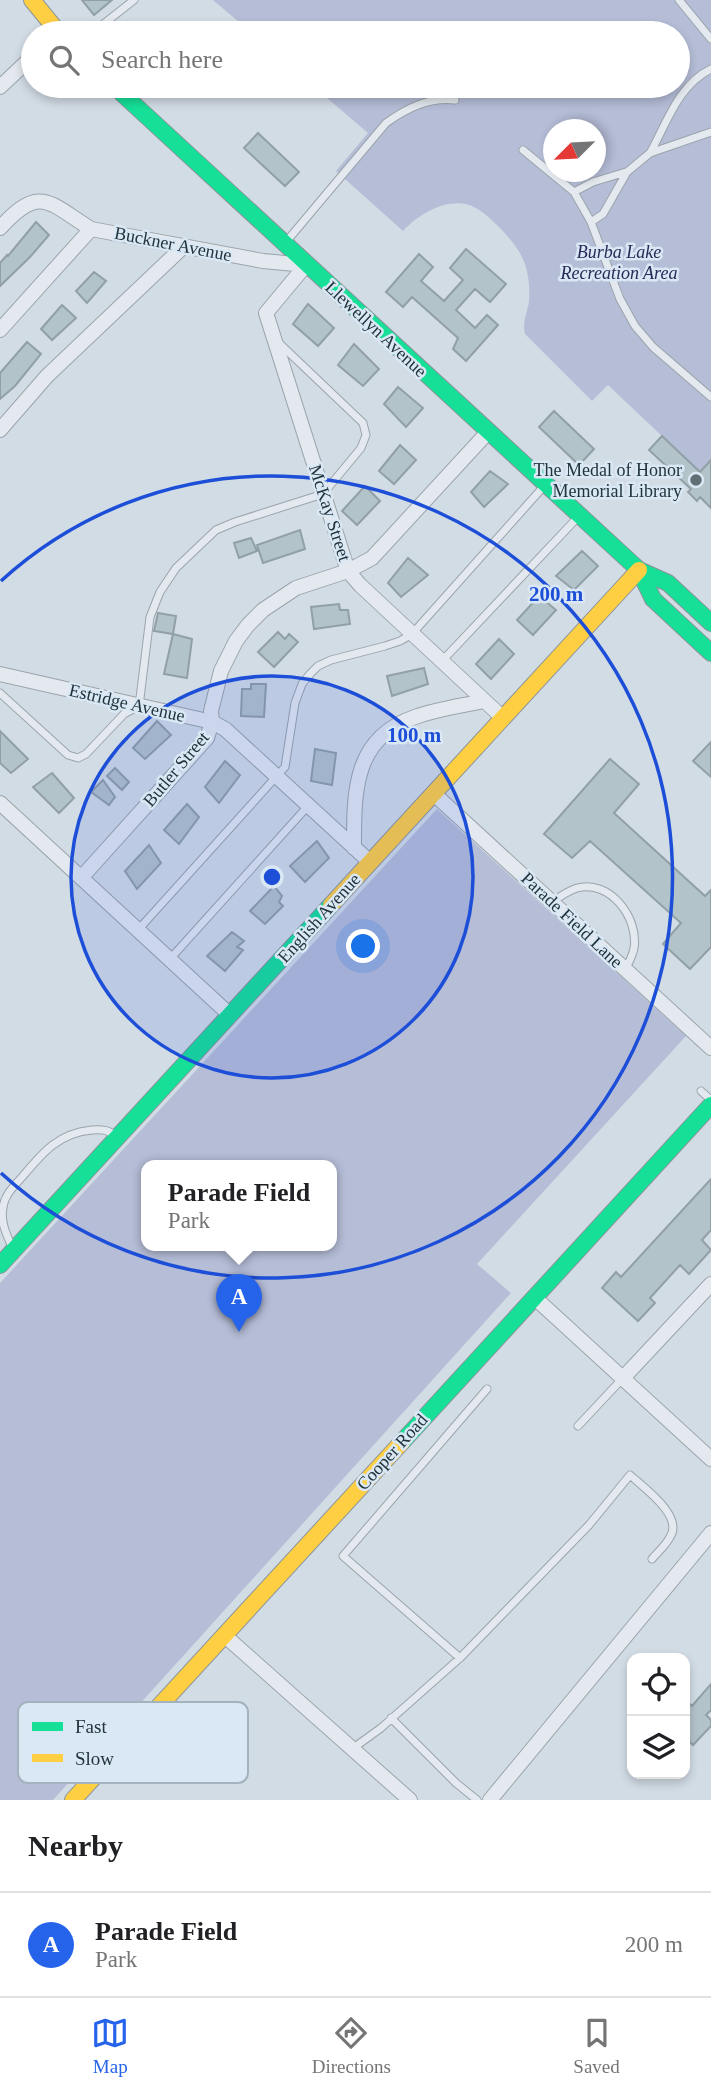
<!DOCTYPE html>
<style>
:root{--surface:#fff;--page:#f6f6f6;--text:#202124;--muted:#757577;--line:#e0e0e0;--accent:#2563eb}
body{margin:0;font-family:Georgia,serif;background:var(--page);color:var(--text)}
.controls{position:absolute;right:21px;bottom:21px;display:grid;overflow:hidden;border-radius:14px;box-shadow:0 4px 10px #0003}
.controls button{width:63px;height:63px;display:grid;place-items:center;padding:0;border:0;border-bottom:2px solid var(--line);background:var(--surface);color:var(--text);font:35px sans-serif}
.compass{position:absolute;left:543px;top:119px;width:63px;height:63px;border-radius:50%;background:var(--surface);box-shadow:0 4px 10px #0003;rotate:246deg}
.you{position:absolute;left:364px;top:947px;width:24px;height:24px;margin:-18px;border:5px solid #fff;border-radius:50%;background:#1a73e8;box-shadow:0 0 0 10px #1a73e833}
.badge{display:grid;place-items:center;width:46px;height:46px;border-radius:50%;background:var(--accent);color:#fff;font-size:23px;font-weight:700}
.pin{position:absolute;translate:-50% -58px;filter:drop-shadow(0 2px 4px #0008)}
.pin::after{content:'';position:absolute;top:37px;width:24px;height:21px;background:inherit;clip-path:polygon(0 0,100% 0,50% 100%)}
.popup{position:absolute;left:141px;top:1160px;width:196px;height:91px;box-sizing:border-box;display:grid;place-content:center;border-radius:14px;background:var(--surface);filter:drop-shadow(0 2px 5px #0005);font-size:23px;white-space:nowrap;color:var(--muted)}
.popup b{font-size:26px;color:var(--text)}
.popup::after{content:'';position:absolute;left:50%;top:100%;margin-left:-14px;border:14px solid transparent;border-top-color:var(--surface)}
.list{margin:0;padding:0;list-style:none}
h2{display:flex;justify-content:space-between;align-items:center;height:91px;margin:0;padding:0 28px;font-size:30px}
h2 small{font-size:23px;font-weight:400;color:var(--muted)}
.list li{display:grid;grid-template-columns:46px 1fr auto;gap:21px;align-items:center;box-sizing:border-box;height:105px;padding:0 28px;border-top:2px solid var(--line)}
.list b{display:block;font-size:26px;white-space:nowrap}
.list p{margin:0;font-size:23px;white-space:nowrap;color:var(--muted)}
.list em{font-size:23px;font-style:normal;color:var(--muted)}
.icon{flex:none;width:38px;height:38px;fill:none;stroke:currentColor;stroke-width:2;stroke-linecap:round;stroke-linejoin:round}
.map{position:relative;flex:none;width:711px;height:1800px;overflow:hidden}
.search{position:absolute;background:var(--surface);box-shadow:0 4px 10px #0003;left:21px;right:21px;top:21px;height:77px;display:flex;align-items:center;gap:18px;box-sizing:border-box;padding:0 24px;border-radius:38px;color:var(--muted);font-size:26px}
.sheet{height:196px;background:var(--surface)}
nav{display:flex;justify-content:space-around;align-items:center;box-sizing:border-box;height:98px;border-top:2px solid var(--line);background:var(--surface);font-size:19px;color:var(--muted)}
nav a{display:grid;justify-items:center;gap:4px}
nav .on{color:var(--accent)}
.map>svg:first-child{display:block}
</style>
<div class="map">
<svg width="711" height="1800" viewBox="0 0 711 1800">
<rect width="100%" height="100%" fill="#d2dce5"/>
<path fill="#b5bdd7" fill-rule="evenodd" d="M213 0H711V460L700 472 608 385 592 401 525 334C522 323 527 313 529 302 530 290 529 276 525 264 520 250 511 240 501 229 492 220 479 207 466 204 442 200 418 215 403 231L336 171 368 133 313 86H678V33H252ZM554 130H596V172H554Z
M437 809 686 1036 477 1264 511 1293 53 1800H0V1283ZM146 1166H332V1246H146Z"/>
<path fill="#b3c3ca" stroke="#91a0a6" stroke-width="2" d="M82 0H112L94 15Z
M258 133 299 172 285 186 244 148Z
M36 222 49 235 30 257 0 286V263L7 255 8 256Z
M466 249 506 284 490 302 475 289 456 310 475 328 487 315 498 325 466 361 453 349 458 338 412 297 403 307 386 292 419 254 433 267 421 281 444 301 463 280 450 268Z
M94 272 106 281 87 303 76 291Z
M308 304 334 328 318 346 293 324Z
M62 305 76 318 52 340 41 329Z
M27 342 41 354 15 386 0 399V373Z
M354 344 379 369 363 386 338 365Z
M398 387 423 408 406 427 384 404Z
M554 411 594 449 579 465 539 427Z
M662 436 700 472 711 460V508L700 497 697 501 688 492 691 489 649 450Z
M400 445 416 460 394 484 379 471Z
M490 471 508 484 484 507 471 492Z
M365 486 380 501 357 525 342 511Z
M300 530 305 549 263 563 257 545Z
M251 538 257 551 239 558 234 543Z
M582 551 598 566 574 590 556 576Z
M408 558 428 575 401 597 388 583Z
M539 596 556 610 533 635 517 620Z
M339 604 340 610H348L350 624 314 629 311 607Z
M158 613 176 616 173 634 154 631Z
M278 632 285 639 289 634 298 642 274 667 258 652Z
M173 634 192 639 187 678 164 674Z
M499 639 514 654 491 679 476 664Z
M424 668 428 684 392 696 387 676Z
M251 684H266L264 717 241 716 242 689H251Z
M157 721 171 735 145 759 133 748Z
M0 731 28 759 11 773 0 763Z
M711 742V777L693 761Z
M315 749 336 753 332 785 311 781Z
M610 759 639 784 614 813 705 896 711 890V947L690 969 663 944 681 923 590 841 572 858 544 834Z
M225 761 240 775 219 803 205 787Z
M115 768 129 782 122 790 107 776Z
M52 773 74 798 59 813 33 787Z
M103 780 115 797 109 805 91 792Z
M187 804 199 817 179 844 164 830Z
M317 841 329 858 305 882 290 866Z
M149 845 161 863 137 889 125 871Z
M274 886 282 896 279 902 283 906 265 924 250 911Z
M232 932 244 941 237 947 243 950 225 971 207 956Z
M711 1179V1230L702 1240 711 1250 689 1274 680 1265 650 1298 655 1303 638 1321 602 1288 616 1272 621 1277Z
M711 1684V1710L706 1715 711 1720V1726L693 1745 685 1738V1700L692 1706Z"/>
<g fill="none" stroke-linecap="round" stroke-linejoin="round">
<defs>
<path id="lane" d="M679 0 711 39
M92 33 134 0
M523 150 574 192 591 222 620 299 635 326 653 347 711 397
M650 153C667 123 678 85 711 69
M574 192 593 182 626 172
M591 222 603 214 627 172 650 153 711 132
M286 242 386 123C407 108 429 97 455 100
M442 661 578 517
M0 693 68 755 78 758 86 754 124 714 139 706 150 617 160 592 176 568 216 530 235 522 323 494 361 448 366 435 363 423 280 344
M552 902C559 897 568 891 577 888 609 879 639 917 634 948 633 955 629 962 626 968
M138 930 285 767 295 703 302 684 310 674 318 666 331 660 385 646 400 641 412 634 545 485
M170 959 308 806
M701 1091 711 1100
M13 1249C7 1236 0 1222 3 1208 4 1195 15 1185 23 1176 43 1152 59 1133 92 1130 103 1129 109 1130 117 1137
M487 1389 343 1556 460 1658 589 1525 630 1475C644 1488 684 1516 670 1537 666 1545 658 1552 652 1559
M578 1426 623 1378
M391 1718 456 1783 477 1800
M352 1749 381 1728 460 1658"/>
<path id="street" d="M0 87 33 56
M0 228C40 184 48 202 91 229
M306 265 266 313 348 571 360 585 502 717
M0 330 91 229 263 261 306 265
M0 430 47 376 184 246
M0 674 212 722 225 729 370 862
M433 793 711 1048
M0 803 230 1015
M354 848C354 792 353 738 415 717 438 709 461 706 484 701
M81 878 207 738 212 722 211 711 221 671 236 641 248 625 263 610 296 588 348 571 372 558 488 432
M534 1297 711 1459
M623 1378 711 1284
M224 1635 410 1800
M490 1800 711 1533"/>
<path id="fast" d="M114 86 639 570 668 583 711 623
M639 570 653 599 711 653
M0 1265 331 905
M402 1442 711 1105"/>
<path id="slow" d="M32 0 59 33
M331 905 639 570
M73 1800 402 1442"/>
</defs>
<use href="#lane" stroke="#9aa4ab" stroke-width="9"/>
<use href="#street" stroke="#9aa4ab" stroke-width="16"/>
<use href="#fast" stroke="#8a949b" stroke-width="18"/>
<use href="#slow" stroke="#8a949b" stroke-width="18"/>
<use href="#lane" stroke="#e3e9ee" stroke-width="7"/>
<use href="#street" stroke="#e3e9ee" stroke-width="14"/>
<use href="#fast" stroke="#16e098" stroke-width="16"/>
<use href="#slow" stroke="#ffcf43" stroke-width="16"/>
</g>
<circle cx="272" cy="877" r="201" fill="#1d4ed8" fill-opacity=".12"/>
<g fill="none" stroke="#1d4ed8" stroke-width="3.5">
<circle cx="272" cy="877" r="201"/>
<path d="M1 581A401 401 0 1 1 1 1173"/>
</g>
<circle fill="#606f76" stroke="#dae8f5" stroke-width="2.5" cx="696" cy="480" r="7"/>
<g text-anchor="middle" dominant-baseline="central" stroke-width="5" stroke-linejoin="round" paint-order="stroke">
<g font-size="18" fill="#22343b" stroke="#dae8f5">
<text transform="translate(173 244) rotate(11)">Buckner Avenue</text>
<text transform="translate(376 329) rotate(43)">Llewellyn Avenue</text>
<text transform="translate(330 513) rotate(72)">McKay Street</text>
<text transform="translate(127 703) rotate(13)">Estridge Avenue</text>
<text transform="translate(176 769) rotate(-50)">Butler Street</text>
<text transform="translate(319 918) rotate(-48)">English Avenue</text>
<text transform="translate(572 920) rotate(43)">Parade Field Lane</text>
<text transform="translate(392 1452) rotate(-48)">Cooper Road</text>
</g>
<g font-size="18" font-style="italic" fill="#2a2957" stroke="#dae8f5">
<text x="619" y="252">Burba Lake<tspan x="619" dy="21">Recreation Area</tspan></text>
</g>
<g font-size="18" fill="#22343b" stroke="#dae8f5" text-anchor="end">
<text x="682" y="470">The Medal of Honor<tspan x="682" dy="21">Memorial Library</tspan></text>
</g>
</g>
<rect x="18" y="1702" width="230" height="81" rx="10" fill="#dae8f5" stroke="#a3b2bd" stroke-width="2"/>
<rect x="32" y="1722" width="31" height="9" fill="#16e098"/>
<rect x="32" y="1754" width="31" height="8" fill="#ffcf43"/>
<g font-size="19" fill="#22343b">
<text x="75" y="1733">Fast</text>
<text x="75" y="1765">Slow</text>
</g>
<circle cx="272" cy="877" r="10" fill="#1d4ed8" stroke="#dae8f5" stroke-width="3.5"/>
<g font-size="21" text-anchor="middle" font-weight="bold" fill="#1d4ed8" stroke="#dae8f5" stroke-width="5" stroke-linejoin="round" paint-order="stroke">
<text x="556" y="601">200 m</text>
<text x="414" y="742">100 m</text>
</g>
</svg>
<div class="controls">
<button><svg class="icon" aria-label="locate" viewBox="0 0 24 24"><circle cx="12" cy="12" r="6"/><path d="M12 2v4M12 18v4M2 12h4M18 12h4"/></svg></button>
<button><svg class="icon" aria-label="layers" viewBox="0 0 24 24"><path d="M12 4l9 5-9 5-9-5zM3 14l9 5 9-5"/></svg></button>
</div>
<svg class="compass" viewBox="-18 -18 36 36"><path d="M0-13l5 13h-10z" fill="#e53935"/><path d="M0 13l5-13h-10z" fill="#757577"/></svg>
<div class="you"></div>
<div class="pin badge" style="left:239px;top:1332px">A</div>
<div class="popup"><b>Parade Field</b>Park</div>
<div class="search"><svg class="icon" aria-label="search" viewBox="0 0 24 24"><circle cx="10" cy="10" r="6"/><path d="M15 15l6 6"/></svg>Search here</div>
</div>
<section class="sheet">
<h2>Nearby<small></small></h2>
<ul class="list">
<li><span class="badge">A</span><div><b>Parade Field</b><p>Park</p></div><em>200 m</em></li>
</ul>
</section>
<nav>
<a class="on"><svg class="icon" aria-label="map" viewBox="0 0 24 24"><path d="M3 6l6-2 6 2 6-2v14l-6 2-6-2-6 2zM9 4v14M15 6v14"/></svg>Map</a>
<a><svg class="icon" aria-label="directions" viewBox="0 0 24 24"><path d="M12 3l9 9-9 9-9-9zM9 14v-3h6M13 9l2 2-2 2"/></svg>Directions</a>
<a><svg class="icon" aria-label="saved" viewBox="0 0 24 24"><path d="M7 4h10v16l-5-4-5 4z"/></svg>Saved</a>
</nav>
